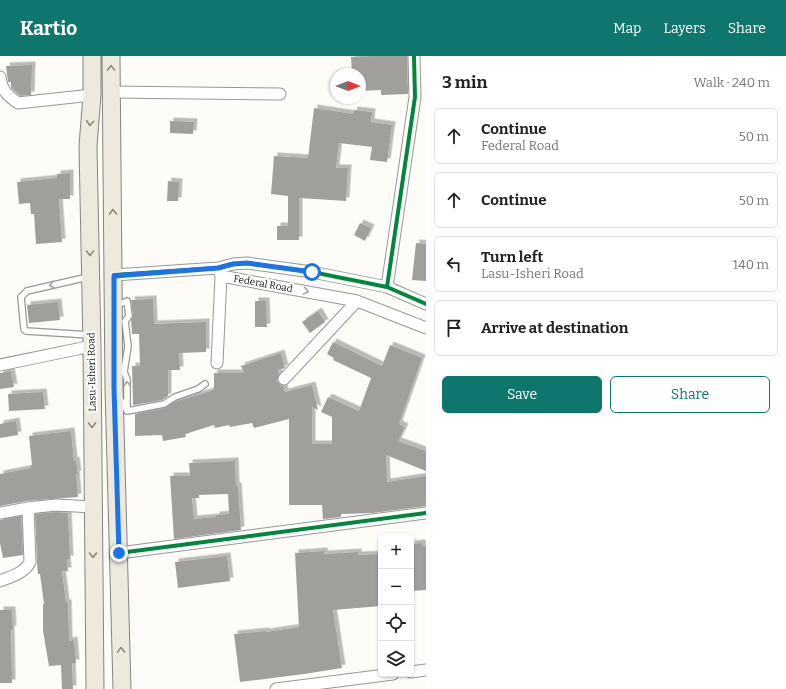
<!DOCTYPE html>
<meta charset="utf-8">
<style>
:root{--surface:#fff;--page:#f2f2f2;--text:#222;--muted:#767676;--line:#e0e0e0;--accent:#0f766e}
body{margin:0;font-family:Bitter,serif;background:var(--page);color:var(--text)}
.controls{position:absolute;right:12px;bottom:12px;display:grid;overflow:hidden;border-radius:6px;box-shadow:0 1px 3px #0004}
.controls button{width:36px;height:36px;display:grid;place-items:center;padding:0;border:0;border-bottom:1px solid var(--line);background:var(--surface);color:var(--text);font:20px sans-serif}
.compass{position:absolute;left:330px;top:12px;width:36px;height:36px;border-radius:50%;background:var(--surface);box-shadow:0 1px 3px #0004;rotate:90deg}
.stop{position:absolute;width:12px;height:12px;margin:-9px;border:3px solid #1a73e8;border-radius:50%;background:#fff}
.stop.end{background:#1a73e8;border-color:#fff;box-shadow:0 1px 4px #0008}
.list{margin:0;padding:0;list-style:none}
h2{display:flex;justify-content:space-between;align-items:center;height:52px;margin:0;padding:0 16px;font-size:17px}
h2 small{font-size:13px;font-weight:400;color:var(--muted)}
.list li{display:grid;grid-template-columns:26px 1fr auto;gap:12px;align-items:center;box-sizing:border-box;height:56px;margin:0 8px 8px;padding:0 8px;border:1px solid var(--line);border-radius:6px}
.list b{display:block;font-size:15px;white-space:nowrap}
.list p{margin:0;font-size:13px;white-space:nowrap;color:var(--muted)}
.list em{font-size:13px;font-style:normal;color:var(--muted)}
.actions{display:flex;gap:8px;padding:12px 16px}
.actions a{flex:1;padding:9px 0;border:1px solid var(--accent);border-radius:6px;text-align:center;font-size:14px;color:var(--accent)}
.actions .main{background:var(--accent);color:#fff}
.icon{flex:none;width:22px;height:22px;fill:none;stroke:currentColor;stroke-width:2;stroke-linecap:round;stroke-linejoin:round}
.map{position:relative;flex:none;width:426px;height:633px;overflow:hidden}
header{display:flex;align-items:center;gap:24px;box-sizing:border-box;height:56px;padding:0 20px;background:var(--accent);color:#fff}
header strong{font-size:19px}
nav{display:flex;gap:22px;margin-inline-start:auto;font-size:14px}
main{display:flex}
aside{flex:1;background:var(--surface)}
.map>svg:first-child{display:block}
</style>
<header>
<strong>Kartio</strong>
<nav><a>Map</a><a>Layers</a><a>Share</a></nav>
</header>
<main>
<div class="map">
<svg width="426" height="633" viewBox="0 0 426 633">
<defs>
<filter id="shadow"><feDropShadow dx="3.5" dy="-3.5" stdDeviation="0" flood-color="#0004"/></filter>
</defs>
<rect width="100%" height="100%" fill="#fdfcf7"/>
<path fill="#a19f9c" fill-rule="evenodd" filter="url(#shadow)" d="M372 0H407L408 38 381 39V34L360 35V18H352L351 1Z
M32 9 31 39 20 40 11 32V26H8L6 10Z
M314 52 353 58 354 54 372 56 371 66 392 69 387 106 370 104 372 91 339 87 336 112H348L346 145 299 142V184H277V170H288V140L271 138 274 100 308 102Z
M170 65 194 66 193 78 170 77Z
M70 117V143H59L62 186 36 188 34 158H31L30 147 19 148 17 126 57 122V118Z
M168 125 179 126 178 145H167Z
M360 167 371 172 365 185 354 179Z
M416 187 426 188V225L412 224Z
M153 243 154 268 206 266V296L179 297 180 314H168V340L162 344 134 349 133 348 132 310H140L139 278H132L131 264 133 260 131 244Z
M255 245H266L267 271H255Z
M58 246 60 264 29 267 27 249Z
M318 255 325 266 310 277 302 266Z
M333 286 382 310 390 289 422 302 399 368 405 371 398 385 426 395V415L386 399 387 426 426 420V450L373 457 341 458V461L323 463 322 449H289V363L254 372 252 367 230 371 229 369 215 372 214 369 185 378 186 381 163 385 162 379 135 380V358L165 352 174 346 214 334V317H244L241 310 281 297 285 312 278 314 279 318 277 325 279 328 283 330 285 336 312 329 318 354 312 351V388H332V361L321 356 328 341 359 355 371 322 333 304 334 302 327 298Z
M11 315 14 331 0 333V317Z
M43 336 45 353 9 355 8 338Z
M16 365 18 379 0 382V368Z
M71 375 74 405 76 404 78 418H76L78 441 27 445 0 450V418L31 412V409H32L29 380Z
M235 405 236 430H238L241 474 174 483 170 420H190L189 407ZM228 438 229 458 216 459V461L194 463 192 442H199V439Z
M56 456 68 457 70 503H67L68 515H62L66 547H68L69 585 74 584 76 607H72L73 633H62L61 609 49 610 43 575V548H44L40 518H38L37 507 35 458Z
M21 460 23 499 3 502 0 487V464Z
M422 487 423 491H426V534L411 535V488Z
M324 495V498L358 496V499L381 498V550L333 554 342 612 304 618 240 626 234 578 266 575V576L299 571 295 497Z
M227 500 230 525 178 532 175 506Z
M0 554H12L13 573H11L12 627H0Z"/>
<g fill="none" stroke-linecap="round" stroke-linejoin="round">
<defs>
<path id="service" d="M88 221 27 235 21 241 24 273 26 275 90 279
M115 250 127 245 129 260 125 265 128 290 124 316 127 323V355L119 341
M127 355 164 348 175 341 198 333 205 328"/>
<path id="minor" d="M0 21C2 35 7 39 18 47L92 39
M112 36 280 38
M218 212 221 220 357 245 426 272
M114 219 218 212 233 208 247 207 312 216 387 231 426 248
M387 231 415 41 414 0
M217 307 221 220
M0 309 92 290
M284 323 357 245
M0 457 28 452 56 449 93 451
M119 497 426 457
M0 525C10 521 25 517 30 506L28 452
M411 616 426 614
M276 633 393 618"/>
<path id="primary" d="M92 0V39L88 90 92 290 95 633
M111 0 114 332 122 633"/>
</defs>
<use href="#service" stroke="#979795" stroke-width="8"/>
<use href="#minor" stroke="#979795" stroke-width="13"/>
<use href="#primary" stroke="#858482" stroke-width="19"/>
<use href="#service" stroke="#fffffe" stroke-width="5.5"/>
<use href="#minor" stroke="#fffffe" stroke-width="11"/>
<use href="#primary" stroke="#ede9dc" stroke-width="17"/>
<defs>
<path id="cycleway" d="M114 219 218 212 233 208 247 207 312 216 387 231 426 248
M387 231 415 41 414 0
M119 497 426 457"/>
</defs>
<use href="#cycleway" stroke="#fff" stroke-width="6"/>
<use href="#cycleway" stroke="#00873e" stroke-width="4"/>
</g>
<defs><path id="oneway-chevron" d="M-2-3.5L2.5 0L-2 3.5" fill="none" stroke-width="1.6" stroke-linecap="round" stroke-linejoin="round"/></defs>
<g stroke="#8a8881">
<use href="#oneway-chevron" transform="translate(111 12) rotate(-91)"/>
<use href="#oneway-chevron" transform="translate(90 67) rotate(94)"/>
<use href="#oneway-chevron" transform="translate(113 156) rotate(-91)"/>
<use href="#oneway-chevron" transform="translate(90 197) rotate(89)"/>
<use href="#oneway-chevron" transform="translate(92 369) rotate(89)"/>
<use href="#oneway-chevron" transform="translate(93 499) rotate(90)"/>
<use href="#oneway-chevron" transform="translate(121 594) rotate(-92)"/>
</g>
<g stroke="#a0a09f">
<use href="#oneway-chevron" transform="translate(52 229) rotate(167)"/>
<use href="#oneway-chevron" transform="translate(306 235) rotate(10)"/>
<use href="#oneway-chevron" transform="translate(127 328) rotate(-93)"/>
</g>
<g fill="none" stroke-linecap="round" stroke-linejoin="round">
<path stroke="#1a73e8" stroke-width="5" d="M119 497 114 332V220L218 212 233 208 247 207 312 216"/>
</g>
<g text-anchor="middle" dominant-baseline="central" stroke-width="4" stroke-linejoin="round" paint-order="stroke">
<g font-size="10" fill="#111" stroke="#fff">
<text transform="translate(263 228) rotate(10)">Federal Road</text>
<text transform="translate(92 316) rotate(-91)">Lasu-Isheri Road</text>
</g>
</g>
</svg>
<div class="controls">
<button>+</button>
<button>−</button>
<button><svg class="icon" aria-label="locate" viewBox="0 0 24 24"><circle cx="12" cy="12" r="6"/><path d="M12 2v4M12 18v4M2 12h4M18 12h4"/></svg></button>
<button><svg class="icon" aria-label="layers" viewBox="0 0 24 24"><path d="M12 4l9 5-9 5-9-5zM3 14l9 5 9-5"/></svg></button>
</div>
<svg class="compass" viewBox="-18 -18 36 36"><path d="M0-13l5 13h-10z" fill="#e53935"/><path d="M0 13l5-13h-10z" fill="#767676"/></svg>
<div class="stop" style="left:312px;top:216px"></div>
<div class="stop end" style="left:119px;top:497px"></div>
</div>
<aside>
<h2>3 min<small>Walk · 240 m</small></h2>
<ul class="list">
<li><svg class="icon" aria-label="ahead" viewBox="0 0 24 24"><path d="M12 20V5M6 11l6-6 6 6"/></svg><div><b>Continue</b><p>Federal Road</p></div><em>50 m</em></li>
<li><svg class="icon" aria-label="ahead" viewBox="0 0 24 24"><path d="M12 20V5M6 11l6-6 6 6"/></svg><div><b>Continue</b></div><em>50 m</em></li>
<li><svg class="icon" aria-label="left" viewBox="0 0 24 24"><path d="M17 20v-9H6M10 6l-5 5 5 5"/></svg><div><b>Turn left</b><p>Lasu-Isheri Road</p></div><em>140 m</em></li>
<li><svg class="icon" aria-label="arrive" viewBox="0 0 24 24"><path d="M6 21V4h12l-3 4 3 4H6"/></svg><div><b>Arrive at destination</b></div></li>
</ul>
<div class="actions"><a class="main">Save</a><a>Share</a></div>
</aside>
</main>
